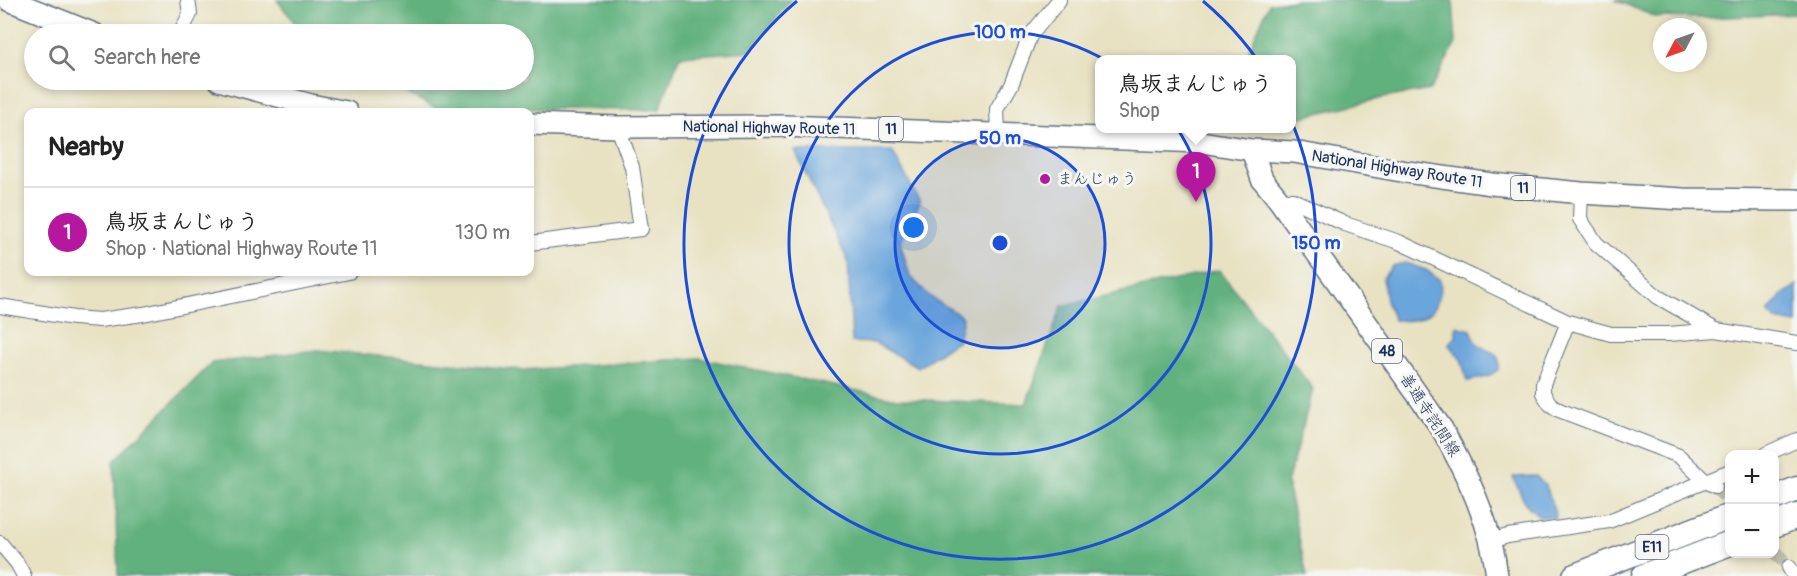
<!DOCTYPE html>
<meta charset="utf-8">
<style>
:root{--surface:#fff;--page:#f6f6f6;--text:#222;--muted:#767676;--line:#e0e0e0;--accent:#b5179e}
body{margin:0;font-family:Pangolin,"Klee One",sans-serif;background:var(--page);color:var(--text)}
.controls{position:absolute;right:18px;bottom:18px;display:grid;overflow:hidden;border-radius:12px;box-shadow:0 3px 9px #0003}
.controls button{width:54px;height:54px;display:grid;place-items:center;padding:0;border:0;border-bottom:2px solid var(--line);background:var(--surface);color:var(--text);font:30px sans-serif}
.compass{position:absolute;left:1653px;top:18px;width:54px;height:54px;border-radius:50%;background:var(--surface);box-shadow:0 3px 9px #0003;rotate:229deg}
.you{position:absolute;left:914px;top:228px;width:21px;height:21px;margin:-15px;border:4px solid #fff;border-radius:50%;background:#1a73e8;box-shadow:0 0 0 9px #1a73e833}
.badge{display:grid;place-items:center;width:39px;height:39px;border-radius:50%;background:var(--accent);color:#fff;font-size:20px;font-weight:700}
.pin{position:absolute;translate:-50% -50px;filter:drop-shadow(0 2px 3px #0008)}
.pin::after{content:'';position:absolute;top:32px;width:21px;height:18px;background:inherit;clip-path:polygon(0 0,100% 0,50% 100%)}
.popup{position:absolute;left:1095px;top:55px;width:201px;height:78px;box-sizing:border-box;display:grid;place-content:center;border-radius:12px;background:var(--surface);filter:drop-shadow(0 2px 4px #0005);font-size:20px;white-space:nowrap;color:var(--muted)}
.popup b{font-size:22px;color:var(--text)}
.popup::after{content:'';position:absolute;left:50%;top:100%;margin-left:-12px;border:12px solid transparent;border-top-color:var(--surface)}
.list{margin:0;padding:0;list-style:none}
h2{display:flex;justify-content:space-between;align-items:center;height:78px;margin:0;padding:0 24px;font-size:26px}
h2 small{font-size:20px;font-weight:400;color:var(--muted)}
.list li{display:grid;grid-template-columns:39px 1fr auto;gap:18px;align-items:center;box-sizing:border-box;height:90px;padding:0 24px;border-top:2px solid var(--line)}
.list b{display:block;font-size:22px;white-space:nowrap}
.list p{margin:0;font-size:20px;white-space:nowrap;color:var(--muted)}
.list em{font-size:20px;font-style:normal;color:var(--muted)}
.icon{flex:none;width:33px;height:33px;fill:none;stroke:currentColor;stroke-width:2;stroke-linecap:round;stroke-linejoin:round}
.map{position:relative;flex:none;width:1797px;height:576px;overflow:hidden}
.search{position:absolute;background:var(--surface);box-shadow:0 3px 9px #0003;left:24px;top:24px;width:510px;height:66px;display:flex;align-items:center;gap:15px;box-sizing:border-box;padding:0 21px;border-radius:33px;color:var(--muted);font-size:22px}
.panel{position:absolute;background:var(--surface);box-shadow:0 3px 9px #0003;left:24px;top:108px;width:510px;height:168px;border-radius:12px}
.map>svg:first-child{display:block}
</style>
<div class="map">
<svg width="1797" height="576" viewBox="0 0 1797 576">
<rect width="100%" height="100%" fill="#f6f6f2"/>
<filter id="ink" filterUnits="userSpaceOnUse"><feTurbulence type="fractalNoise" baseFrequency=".0167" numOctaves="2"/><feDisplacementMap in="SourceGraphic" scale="12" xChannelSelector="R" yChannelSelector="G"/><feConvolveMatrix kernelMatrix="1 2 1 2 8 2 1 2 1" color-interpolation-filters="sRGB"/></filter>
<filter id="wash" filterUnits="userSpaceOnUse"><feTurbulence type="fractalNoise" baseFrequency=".008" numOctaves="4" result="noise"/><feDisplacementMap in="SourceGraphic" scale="24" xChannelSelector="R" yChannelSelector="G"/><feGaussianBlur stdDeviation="1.35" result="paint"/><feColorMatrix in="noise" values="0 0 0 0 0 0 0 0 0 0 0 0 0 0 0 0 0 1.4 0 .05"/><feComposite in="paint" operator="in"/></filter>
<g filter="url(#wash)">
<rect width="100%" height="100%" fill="#e8e2c2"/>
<path fill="#60b17d" stroke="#3e706e" stroke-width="1.5" d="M277 0H791L749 51 680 56 659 110 435 108 382 80H524V34H301L292 19Z
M1294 0H1453L1456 43 1430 90 1383 98 1292 119V59H1245L1269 4Z
M1615 0H1797V14L1704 18 1656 17Z
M1219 270 1313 389 1287 483 1307 576H118L114 461 212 363 317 350 522 370 699 358 897 399 1026 404 1062 306Z"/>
<path fill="#6ba5db" stroke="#436a9c" stroke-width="1.5" d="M795 151H892L920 202 900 242 910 276 930 297 963 317 958 340 918 367 875 343 852 342 848 261Z
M1405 263 1426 270 1440 280C1443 297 1434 317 1414 320 1408 321 1401 320 1394 320L1386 301 1383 278 1392 266Z
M1797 285V324L1776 320 1768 312 1781 296Z
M1456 326 1471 330C1473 334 1475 341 1478 344 1489 355 1501 348 1499 369L1487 377 1467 381 1462 361 1449 344 1456 336Z
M1536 476 1547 488 1556 517H1540L1525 503 1513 477Z"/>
</g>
<g filter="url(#ink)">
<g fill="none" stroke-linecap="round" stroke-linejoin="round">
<path stroke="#bfbeae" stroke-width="14" stroke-dasharray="14 7" stroke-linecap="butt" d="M1715 486 1730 502
M1774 551 1789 567"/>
<defs>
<path id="minor" d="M180 34 190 14 188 0
M998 133 997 109 1011 85 1030 36 1059 0
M1581 193 1580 219 1596 243 1658 297 1716 330
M1279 200H1293L1345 224 1399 242 1568 322 1611 334H1669L1716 330 1797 343
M530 243 641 229 632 167 618 127
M0 306 74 318 100 320 143 314 349 272
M1568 322 1543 384V393L1550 404 1559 410 1679 456 1705 481 1715 486
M1766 454 1797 440
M1490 541 1508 536 1609 521 1730 471
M0 543 17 563 24 576
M1789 567 1794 576"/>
<path id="primary" d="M1252 150 1262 179 1279 200 1442 429C1467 475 1491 522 1497 576"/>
<path id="trunk" d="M9 0 94 34
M219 80 311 105 347 112
M530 124 618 127 785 126 1201 142 1252 150 1294 152 1407 172 1492 184 1581 193 1683 199 1797 200"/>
<path id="motorway" d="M1774 498 1797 489
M1774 525 1797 516
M1575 576 1730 516
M1644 576 1730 543"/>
</defs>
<use href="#minor" stroke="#636e81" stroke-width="16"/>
<use href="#primary" stroke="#636e81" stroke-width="24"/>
<use href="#trunk" stroke="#636e81" stroke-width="24"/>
<use href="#motorway" stroke="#636e81" stroke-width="27"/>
<use href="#minor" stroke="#fff" stroke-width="14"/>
<use href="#primary" stroke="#fff" stroke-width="21"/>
<use href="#trunk" stroke="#fff" stroke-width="21"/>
<use href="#motorway" stroke="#fff" stroke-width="24"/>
</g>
</g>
<circle cx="1000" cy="243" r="105" fill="#1d4ed8" fill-opacity=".12"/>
<g fill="none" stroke="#1d4ed8" stroke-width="3">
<circle cx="1000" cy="243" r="105"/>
<circle cx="1000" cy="243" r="211"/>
<path d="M1203 1A316 316 0 1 1 797 1"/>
</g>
<circle fill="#b5179e" stroke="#f6f6f2" stroke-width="2" cx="1045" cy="179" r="6"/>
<g text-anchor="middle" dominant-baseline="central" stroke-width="6" stroke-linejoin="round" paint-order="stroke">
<g fill="#f6f6f2" stroke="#5d6b8a" stroke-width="1.5">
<rect x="879" y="117" width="24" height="24" rx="4.5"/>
<rect x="1511" y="176" width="24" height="24" rx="4.5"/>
<rect x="1372" y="339" width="30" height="24" rx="4.5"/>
<rect x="1635.5" y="535" width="33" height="24" rx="4.5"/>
</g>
<g font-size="15" font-weight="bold" fill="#1b2f5e">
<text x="891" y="129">11</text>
<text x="1523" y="188">11</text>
<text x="1387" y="351">48</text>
<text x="1652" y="547">E11</text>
</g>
<g font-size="16" fill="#1b2f5e" stroke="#f6f6f2">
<text transform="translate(769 128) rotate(1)">National Highway Route 11</text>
<text transform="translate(1397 169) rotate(9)">National Highway Route 11</text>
<text transform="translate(1430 415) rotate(57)">善通寺詫間線</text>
</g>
<g font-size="16" fill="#1b2f5e" stroke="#f6f6f2" text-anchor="start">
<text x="1057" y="179">まんじゅう</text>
</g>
</g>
<circle cx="1000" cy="243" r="9" fill="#1d4ed8" stroke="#f6f6f2" stroke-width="3"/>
<g font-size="18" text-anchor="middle" font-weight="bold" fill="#1d4ed8" stroke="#f6f6f2" stroke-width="6" stroke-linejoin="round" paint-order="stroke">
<text x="1000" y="38">100 m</text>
<text x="1000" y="144">50 m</text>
<text x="1316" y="249">150 m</text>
</g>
</svg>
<div class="controls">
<button>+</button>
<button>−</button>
</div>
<svg class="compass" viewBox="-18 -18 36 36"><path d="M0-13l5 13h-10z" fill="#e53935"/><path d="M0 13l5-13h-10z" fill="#767676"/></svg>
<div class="you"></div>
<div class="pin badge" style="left:1196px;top:202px">1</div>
<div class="popup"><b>鳥坂まんじゅう</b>Shop</div>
<div class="search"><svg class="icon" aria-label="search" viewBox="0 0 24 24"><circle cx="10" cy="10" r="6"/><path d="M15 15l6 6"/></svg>Search here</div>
<section class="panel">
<h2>Nearby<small></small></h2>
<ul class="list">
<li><span class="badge">1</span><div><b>鳥坂まんじゅう</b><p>Shop · National Highway Route 11</p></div><em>130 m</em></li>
</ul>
</section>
</div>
